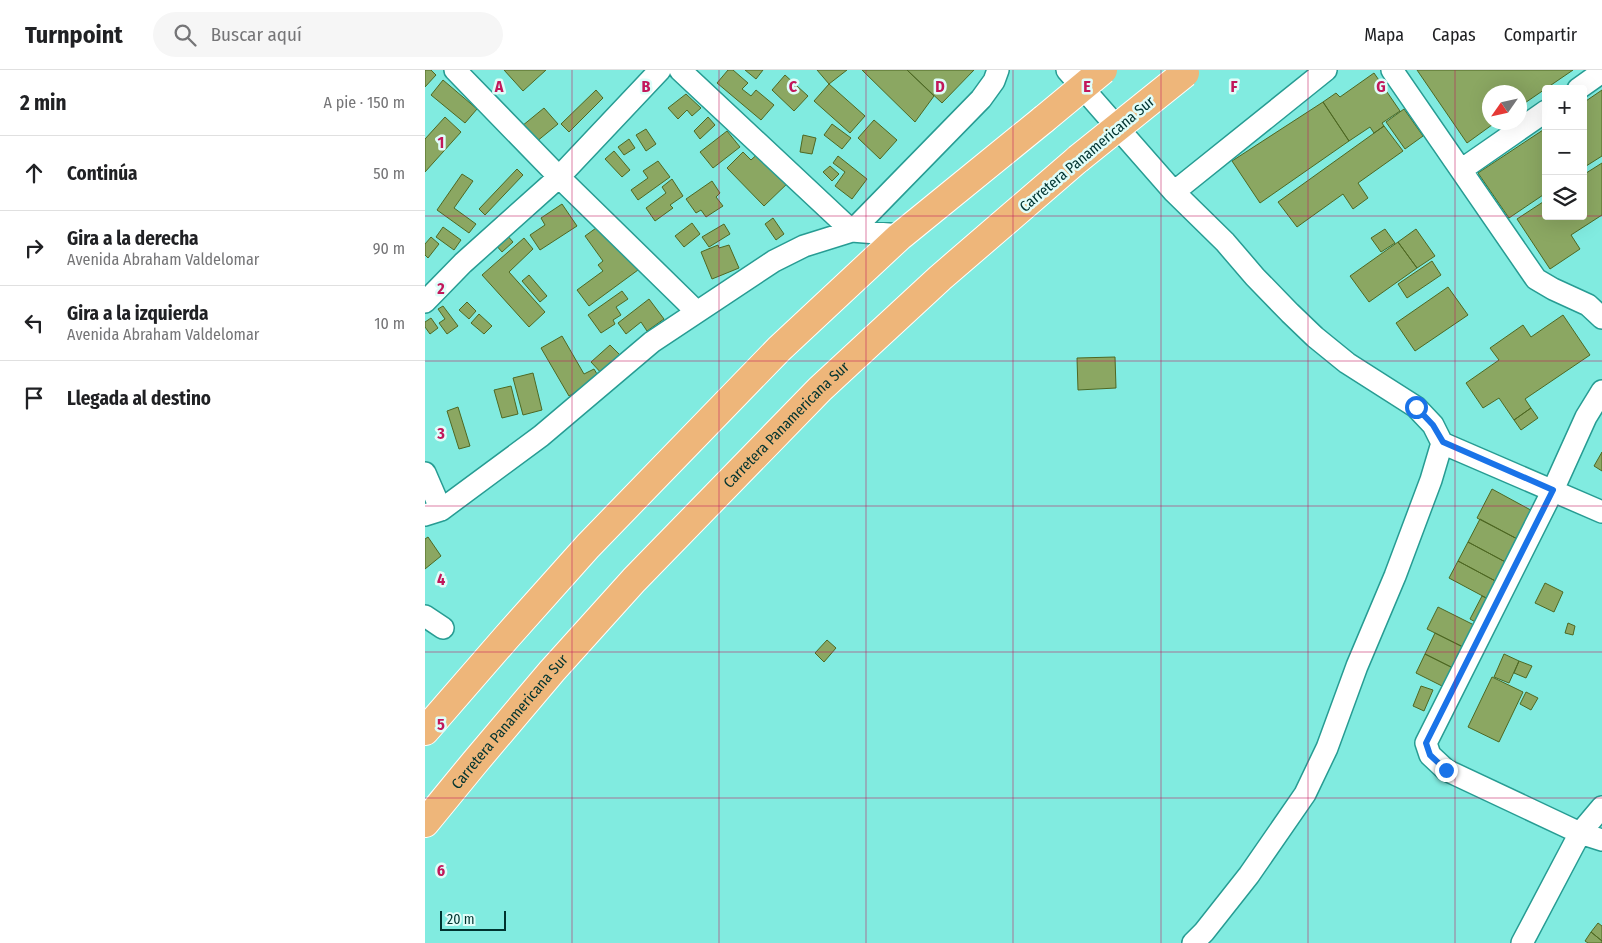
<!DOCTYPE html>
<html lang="es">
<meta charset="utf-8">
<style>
:root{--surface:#fff;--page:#f6f6f6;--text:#202124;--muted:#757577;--line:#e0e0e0}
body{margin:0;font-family:"Fira Sans Condensed",sans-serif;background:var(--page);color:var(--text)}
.controls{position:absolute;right:15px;top:15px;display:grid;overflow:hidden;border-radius:5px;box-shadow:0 5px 20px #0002}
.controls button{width:45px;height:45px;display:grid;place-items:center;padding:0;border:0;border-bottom:1px solid var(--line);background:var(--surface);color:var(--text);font:25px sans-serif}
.compass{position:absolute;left:1057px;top:15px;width:45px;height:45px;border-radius:50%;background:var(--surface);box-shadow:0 5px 20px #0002;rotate:236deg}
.scale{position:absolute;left:15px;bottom:12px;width:66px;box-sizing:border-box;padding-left:5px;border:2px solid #00332f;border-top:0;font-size:14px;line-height:18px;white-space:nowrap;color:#00332f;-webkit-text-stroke:4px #e0fdf9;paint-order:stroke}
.stop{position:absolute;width:15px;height:15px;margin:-11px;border:4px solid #1a73e8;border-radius:50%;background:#fff}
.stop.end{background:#1a73e8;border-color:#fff;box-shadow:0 1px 5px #0008}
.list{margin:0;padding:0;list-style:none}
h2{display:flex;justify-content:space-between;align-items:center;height:65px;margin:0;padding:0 20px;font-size:21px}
h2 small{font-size:16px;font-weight:400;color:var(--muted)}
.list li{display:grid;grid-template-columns:32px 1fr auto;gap:15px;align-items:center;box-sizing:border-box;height:75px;padding:0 20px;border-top:1px solid var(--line)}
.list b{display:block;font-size:19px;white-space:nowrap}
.list p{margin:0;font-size:16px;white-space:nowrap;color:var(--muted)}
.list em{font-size:16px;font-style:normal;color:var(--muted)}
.icon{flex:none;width:28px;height:28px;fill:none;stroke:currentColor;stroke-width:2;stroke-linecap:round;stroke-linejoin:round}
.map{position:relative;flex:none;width:1177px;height:873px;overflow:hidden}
header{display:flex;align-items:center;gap:30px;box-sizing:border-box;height:70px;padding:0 25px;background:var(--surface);border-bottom:1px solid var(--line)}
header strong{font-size:24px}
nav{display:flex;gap:28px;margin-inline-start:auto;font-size:18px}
.search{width:350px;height:45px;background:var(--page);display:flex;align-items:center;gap:12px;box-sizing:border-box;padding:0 18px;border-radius:28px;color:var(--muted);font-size:19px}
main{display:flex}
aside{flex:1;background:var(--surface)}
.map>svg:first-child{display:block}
</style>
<header>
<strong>Turnpoint</strong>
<div class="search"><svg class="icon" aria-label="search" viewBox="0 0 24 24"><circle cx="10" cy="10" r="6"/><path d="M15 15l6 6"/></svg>Buscar aquí</div>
<nav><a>Mapa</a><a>Capas</a><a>Compartir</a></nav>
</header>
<main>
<aside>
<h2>2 min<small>A pie · 150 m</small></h2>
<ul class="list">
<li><svg class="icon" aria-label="ahead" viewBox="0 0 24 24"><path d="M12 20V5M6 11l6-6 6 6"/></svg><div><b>Continúa</b></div><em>50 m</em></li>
<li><svg class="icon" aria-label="right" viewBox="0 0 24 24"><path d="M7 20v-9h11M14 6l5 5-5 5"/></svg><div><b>Gira a la derecha</b><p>Avenida Abraham Valdelomar</p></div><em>90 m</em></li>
<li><svg class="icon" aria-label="left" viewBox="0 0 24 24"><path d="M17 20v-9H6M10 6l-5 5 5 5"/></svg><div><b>Gira a la izquierda</b><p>Avenida Abraham Valdelomar</p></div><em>10 m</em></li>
<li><svg class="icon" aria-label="arrive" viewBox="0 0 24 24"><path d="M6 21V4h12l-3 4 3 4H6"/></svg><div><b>Llegada al destino</b></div></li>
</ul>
</aside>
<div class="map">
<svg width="1177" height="873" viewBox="0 0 1177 873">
<rect width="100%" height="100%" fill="#81ebe0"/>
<path fill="#8ba762" stroke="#4e6823" d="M0 0H6L11 5 0 17Z
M79 0H121L98 21Z
M303 0H308L323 13 317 19 326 26 331 20 349 35 336 50 292 13Z
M320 0H338L331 9Z
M392 0H422L404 14Z
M437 0H482L509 26 490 52Z
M482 0H549L517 33Z
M992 0H1148L1094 37V22H1064V52H1071L1042 73Z
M949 3 975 41 957 53 959 56 949 63 945 57 924 71 898 32 911 23 915 27Z
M360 5 383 26 369 41 347 20Z
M18 10 52 39 40 53 6 25Z
M404 14 440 46 425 63 389 31Z
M171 20 178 28 144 62 136 54Z
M1177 20V86L1158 98V33Z
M261 24 276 38 267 46 262 40 253 49 243 38Z
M898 32 924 71 835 133 807 91Z
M119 38 133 54 111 72 97 56Z
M979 39 998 66 980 79 961 52Z
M20 47 36 62 0 102V69Z
M283 47 290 55 275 69 269 61Z
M449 50 472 70 455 89 433 68Z
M407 54 426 68 417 79 399 65Z
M959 56 978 81 933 113 943 128 928 139 918 124 872 157 853 132Z
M1121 58V123L1084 148 1053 103Z
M221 59 231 74 221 81 211 65Z
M302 61 315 77 288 98 275 82Z
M378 65 391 68 387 84 375 82Z
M204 69 210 78 199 85 193 77Z
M337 80 366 110 339 136 302 98 318 82 326 90Z
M189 81 205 100 197 107 180 89Z
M413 86 442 109 427 129 410 116 420 102 408 93Z
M233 91 245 107 213 130 206 120 223 108 218 101Z
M1177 93V145L1146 165 1155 179 1125 199 1092 149 1121 130V146H1158V105Z
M405 96 414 104 407 111 398 102Z
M92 99 98 105 60 145 54 139Z
M37 104 48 111 29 138 51 154 44 163 12 140Z
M247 109 258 126 245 135 248 138 230 151 221 138 241 123 237 117Z
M287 111 295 123 291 127 298 136 281 147 276 140 271 143 261 129Z
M137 134 152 156 115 180 105 165 120 155 116 148Z
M348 148 359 164 351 170 340 154Z
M178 153 213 200 164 236 152 220 178 201 173 195 178 191 160 166Z
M267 153 275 164 259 177 250 166Z
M299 154 305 164 284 177 277 167Z
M18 157 36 170 29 180 11 167Z
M960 159 970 173 956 182 946 168Z
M991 159 1010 186 992 198 973 172Z
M81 164 88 172 77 182 70 174Z
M6 167 14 174 3 188 0 185V174Z
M99 168 108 179 84 202 120 242 104 257 57 205Z
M973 172 992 198 944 232 925 206Z
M293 175 294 178 304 175 314 198 287 209 276 182Z
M1007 191 1016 205 982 228 973 214Z
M104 205 122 226 115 232 97 211Z
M1023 217 1043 245 990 281 971 253Z
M197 221 203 229 191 237 196 245 188 250 190 254 176 263 163 245Z
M224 229 239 249 222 261 216 252 201 264 193 253Z
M42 232 51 241 44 249 34 240Z
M18 236 33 256 22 264 14 253 20 249 13 239Z
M54 244 67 256 59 264 46 253Z
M1138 245 1165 285 1100 329 1106 338 1089 350 1074 328 1058 338 1041 313 1074 290 1065 278 1098 255 1106 267Z
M6 248 13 258 5 264 0 257V252Z
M137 266 159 304 169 299 175 309 144 326 116 278Z
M185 275 198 288 179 306 166 292Z
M690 287 691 318 653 320 652 288Z
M108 303 117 340 98 345 88 308Z
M86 316 93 344 77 348 69 320Z
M33 337 45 376 34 379 22 341Z
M1106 338 1113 348 1096 360 1089 350Z
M1177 382V401L1169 396Z
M1067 419 1113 444 1098 472 1052 448Z
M1055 449 1098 472 1086 495 1043 472Z
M3 467 16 486 0 499V469Z
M1043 472 1086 495 1076 514 1033 491Z
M1033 491 1076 514 1067 531 1024 508Z
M1120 513 1138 522 1129 542 1110 533Z
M1057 526 1067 531 1054 554 1045 549Z
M1013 537 1051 556 1040 578 1002 559Z
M1143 553 1150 556 1148 565 1140 563Z
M1010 563 1040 578 1030 599 1000 584Z
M402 570 411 578 399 592 390 583Z
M1000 584 1030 599 1021 618 991 603Z
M1079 584 1094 591 1084 613 1069 607Z
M1094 591 1107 596 1101 608 1089 603Z
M1067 607 1098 622 1074 672 1043 657Z
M996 616 1008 620 999 641 988 636Z
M1101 622 1113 628 1106 640 1095 634Z
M1173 853 1177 856V871L1166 862Z
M1166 862 1177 871V873H1163L1160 871Z"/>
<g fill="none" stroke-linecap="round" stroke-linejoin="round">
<defs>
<path id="minor" d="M30 0 134 107 272 242
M255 0 427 161 556 29 569 11 573 0
M642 0 749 122 800 172 830 207 865 243 890 267 922 293 991 337 1008 355 1017 373 1177 442
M967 0 1111 209 1128 219 1163 235 1177 248
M1153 19 1177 2
M1036 100 1121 41
M749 122 901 0
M0 232 38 193 134 107 235 0
M1177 321 1161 347 1128 420 1001 673 1005 685 1021 700 1155 763 1177 770
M0 403 16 440 0 445
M16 440 116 366 227 272 349 191 379 176 427 161 476 165
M0 546 18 558
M768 873 779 862 824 805 880 724 902 678 932 596 970 506 1006 410 1017 373
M1097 873 1155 763 1177 737"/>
<g id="motorway">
<path d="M0 661 80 569 163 476 354 279 474 167 619 49"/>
<path id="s1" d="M0 753 50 692 127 601 209 510 395 319 515 208 653 89"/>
</g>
</defs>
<use href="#minor" stroke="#279c93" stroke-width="24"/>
<use href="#motorway" stroke="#fff" stroke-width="30"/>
<use href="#minor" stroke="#fff" stroke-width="21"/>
<use href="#motorway" stroke="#eeb67a" stroke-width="28"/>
<defs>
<path id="motorway-bridge" d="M619 49 678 0
M653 89 760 3"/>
</defs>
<use href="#motorway-bridge" stroke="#fff" stroke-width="30" stroke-linecap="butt"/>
<use href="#motorway-bridge" stroke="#eeb67a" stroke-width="28"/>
</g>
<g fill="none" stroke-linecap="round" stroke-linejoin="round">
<path stroke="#1a73e8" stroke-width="6" d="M991 337 1008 355 1018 372 1128 420 1001 673 1005 685 1021 700"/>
</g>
<path fill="none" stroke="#c2185b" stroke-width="1" stroke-opacity="0.55" d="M147 0V873M294 0V873M441 0V873M588 0V873M736 0V873M883 0V873M1030 0V873M0 146H1121M1158 146H1177M0 291H1177M0 436H1177M0 582H1177M0 728H1177"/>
<g text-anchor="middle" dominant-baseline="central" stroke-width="5" stroke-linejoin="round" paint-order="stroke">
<g font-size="15" fill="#00332f" stroke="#e0fdf9">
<text transform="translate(662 84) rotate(-40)">Carretera Panamericana Sur</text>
<text stroke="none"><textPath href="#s1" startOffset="538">Carretera Panamericana Sur</textPath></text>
<text stroke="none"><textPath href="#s1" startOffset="132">Carretera Panamericana Sur</textPath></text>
</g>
</g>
<g font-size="16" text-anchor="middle" font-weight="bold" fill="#c2185b" stroke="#e0fdf9" stroke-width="5" stroke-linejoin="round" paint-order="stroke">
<text x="74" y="22">A</text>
<text x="221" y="22">B</text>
<text x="368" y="22">C</text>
<text x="515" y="22">D</text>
<text x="662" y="22">E</text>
<text x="809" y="22">F</text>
<text x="956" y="22">G</text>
<text x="16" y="78">1</text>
<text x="16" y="224">2</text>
<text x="16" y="369">3</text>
<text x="16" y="515">4</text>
<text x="16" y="660">5</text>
<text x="16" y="806">6</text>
</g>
</svg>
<div class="controls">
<button>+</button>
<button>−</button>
<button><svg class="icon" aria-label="layers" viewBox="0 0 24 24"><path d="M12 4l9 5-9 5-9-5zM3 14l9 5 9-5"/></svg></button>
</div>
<svg class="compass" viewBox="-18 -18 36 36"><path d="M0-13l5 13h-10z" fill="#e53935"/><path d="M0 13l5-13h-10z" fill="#757577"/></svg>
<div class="scale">20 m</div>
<div class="stop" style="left:991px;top:337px"></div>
<div class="stop end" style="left:1021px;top:700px"></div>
</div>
</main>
